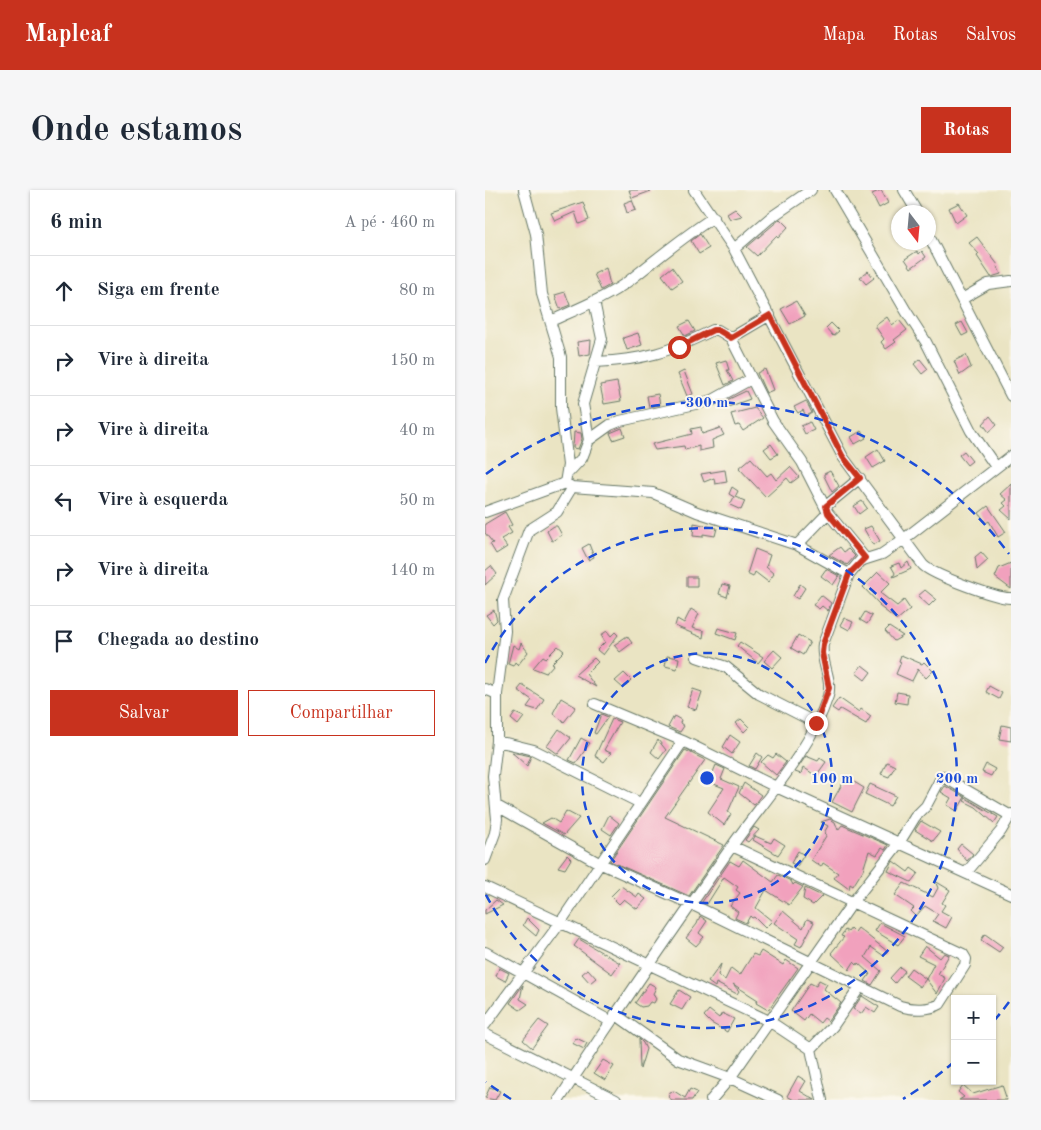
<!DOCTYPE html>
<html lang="pt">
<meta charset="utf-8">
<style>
:root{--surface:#fff;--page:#f6f6f7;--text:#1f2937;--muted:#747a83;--line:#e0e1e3;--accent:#c8321e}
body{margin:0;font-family:"Old Standard TT",serif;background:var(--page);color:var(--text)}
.controls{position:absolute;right:15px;bottom:15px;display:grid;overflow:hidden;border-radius:0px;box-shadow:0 1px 4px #0004}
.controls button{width:45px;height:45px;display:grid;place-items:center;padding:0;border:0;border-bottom:1px solid var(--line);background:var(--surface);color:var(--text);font:25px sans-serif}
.compass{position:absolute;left:406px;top:15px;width:45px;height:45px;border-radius:50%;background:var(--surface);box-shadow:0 1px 4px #0004;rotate:164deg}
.stop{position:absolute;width:15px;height:15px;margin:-11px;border:4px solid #c8321e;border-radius:50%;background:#fff}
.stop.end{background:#c8321e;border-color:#fff;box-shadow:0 1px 5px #0008}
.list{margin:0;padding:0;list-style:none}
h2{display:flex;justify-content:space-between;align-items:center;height:65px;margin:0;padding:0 20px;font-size:21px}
h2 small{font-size:16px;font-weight:400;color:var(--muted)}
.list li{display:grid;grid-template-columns:32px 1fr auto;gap:15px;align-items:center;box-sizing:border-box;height:70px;padding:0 20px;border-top:1px solid var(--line)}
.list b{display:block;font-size:19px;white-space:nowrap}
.list em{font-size:16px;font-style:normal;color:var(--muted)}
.actions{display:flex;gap:10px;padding:15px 20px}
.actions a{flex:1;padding:11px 0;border:1px solid var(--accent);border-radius:0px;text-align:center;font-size:18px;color:var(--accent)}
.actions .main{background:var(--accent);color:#fff}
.icon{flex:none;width:28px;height:28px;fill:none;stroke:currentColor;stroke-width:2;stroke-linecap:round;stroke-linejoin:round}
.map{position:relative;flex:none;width:526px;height:910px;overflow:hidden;border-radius:0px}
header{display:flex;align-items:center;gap:30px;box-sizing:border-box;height:70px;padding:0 25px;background:var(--accent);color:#fff}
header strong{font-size:24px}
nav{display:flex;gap:28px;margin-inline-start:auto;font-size:18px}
.intro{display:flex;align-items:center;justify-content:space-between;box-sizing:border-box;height:120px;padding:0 30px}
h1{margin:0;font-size:35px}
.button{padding:12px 22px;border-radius:0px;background:var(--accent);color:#fff;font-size:18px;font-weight:700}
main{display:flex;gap:30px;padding:0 30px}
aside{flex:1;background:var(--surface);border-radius:0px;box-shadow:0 1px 4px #0004}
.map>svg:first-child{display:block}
</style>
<header>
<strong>Mapleaf</strong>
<nav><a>Mapa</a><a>Rotas</a><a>Salvos</a></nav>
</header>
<div class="intro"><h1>Onde estamos</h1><a class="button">Rotas</a></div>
<main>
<aside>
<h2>6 min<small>A pé · 460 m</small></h2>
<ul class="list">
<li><svg class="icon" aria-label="ahead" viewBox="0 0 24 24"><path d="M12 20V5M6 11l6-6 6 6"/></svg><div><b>Siga em frente</b></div><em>80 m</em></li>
<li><svg class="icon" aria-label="right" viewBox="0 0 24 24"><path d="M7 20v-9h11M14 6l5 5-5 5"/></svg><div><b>Vire à direita</b></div><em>150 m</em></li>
<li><svg class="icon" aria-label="right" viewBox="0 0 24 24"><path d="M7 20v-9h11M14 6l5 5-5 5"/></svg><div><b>Vire à direita</b></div><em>40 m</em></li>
<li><svg class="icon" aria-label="left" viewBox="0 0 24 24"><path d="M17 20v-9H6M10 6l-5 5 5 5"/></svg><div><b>Vire à esquerda</b></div><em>50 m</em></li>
<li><svg class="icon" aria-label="right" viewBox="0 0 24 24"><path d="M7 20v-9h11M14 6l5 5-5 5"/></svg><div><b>Vire à direita</b></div><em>140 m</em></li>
<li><svg class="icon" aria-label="arrive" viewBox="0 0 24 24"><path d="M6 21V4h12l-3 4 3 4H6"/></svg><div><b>Chegada ao destino</b></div></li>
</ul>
<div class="actions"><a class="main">Salvar</a><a>Compartilhar</a></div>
</aside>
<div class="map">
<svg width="526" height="910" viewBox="0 0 526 910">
<rect width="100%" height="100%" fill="#fbf7ec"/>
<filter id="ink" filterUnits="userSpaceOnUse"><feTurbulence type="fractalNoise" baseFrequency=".02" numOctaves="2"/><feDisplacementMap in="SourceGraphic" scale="10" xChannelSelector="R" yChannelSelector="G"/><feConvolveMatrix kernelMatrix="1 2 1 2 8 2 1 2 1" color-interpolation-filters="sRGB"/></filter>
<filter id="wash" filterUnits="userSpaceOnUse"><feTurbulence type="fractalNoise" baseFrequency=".0096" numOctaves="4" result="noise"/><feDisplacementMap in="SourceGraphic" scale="20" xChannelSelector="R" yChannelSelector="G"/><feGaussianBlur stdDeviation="1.12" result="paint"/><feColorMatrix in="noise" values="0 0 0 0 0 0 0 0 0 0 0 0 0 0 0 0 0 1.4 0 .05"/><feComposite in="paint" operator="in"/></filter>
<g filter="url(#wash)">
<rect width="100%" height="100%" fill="#eae4c3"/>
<g id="blocks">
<path fill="#f1a1bd" d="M144 0H165L166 1 147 8Z
M396 0 403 13 394 18 387 4Z
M147 10 151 20 142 23 139 13Z
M98 12 104 30 94 34 90 22 70 31 66 23Z
M474 13 482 25 471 33 464 18Z
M250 19 257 26 245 29 242 24Z
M295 29 303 37 293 48 291 46 272 66 262 57Z
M215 44 224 58 214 64 206 51Z
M492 47 513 75 512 76 516 84 506 87 492 66 494 64 484 53Z
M432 61 434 64 437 61 441 67 426 78 420 69Z
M187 77 197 91 187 98 177 85Z
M121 78 125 95 116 100 109 84Z
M383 81 389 88 381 94 375 87Z
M80 102 85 115 75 119 70 105Z
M311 111 320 126 305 134 296 119Z
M402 127 407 135 414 130 422 140 409 150 411 152 401 159 396 152 399 149 390 136Z
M204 131 210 141 200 146 194 136Z
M477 132 483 143 477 146 471 135Z
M346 133 354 141 348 146 341 138Z
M153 143 157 155 142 160 138 148Z
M106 150 105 164 94 166 92 152Z
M481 165 486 177 475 185 469 171Z
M435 169 443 179 437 184 429 174Z
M241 170 244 180H242L248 191 240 195 231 173Z
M280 179 288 200 281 203 272 183Z
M199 181 208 204 202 206 193 184Z
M132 192 136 211 119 214 115 195Z
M261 201 265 209 243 217 240 211Z
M173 204 175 215 164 217 162 206Z
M321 211 327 223 321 226 318 220 313 223 309 217Z
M270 218 278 228 258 241 254 235 250 236 246 224Z
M505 226 512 235 504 242 498 234Z
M325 232 329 240 320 244 316 236Z
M216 237 217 244 235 238 239 245 227 250 228 258 214 261V256L200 260 199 256 170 260 167 254 207 244 206 239Z
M137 238 140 246 128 250 125 243Z
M376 241 381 248 370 254 366 247Z
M89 242 96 243 97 249 93 259 88 258Z
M286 254 293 264 286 268 279 259Z
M393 259 400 271 388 278 381 267Z
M479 261 487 271 482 275 474 265Z
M266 268 282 286 286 283 291 290 305 277 314 287 306 293 302 288 281 307 254 278Z
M240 280 242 292 230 294 229 288 219 292 216 284Z
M345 281 354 296 347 302 339 286V284Z
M526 294V329L516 320 521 316 518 313 522 310 515 304Z
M247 297 253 301 250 307 260 311 256 320 245 315 249 307 244 304Z
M377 311 382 318 374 324 369 316Z
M503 316 521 342 513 347 504 331 501 333 494 323Z
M20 322 27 335 23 337 27 343 16 349 22 357 11 364 5 354 8 353 0 343V334Z
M209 333 232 338 230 346 218 344V347L208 346Z
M69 336H72L77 345 67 351 62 341Z
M386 336 395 351 388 355 379 339Z
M104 354 109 367 103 370 97 358Z
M355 357 359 362 363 359 370 366 362 375 344 365Z
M270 359 285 365 281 377 289 384 283 392 270 382 268 387 262 384Z
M496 362 503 370 492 380 490 367Z
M423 372 426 379 408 387 410 383 406 376 414 373 416 378Z
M526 373V399L510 387 514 378Z
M6 376 12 384 0 395V381Z
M341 379 354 386 348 395 336 386Z
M393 382 405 393 395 403 412 416 419 410 425 419 412 430 394 416 395 415 378 397Z
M202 387H212V397H202Z
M237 394 245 396 242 407 234 404Z
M315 394 320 398 313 409 308 406Z
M440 400 451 409 444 416 433 406Z
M336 405 346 413 343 421 337 416 334 419 328 415Z
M206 419 214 424 207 438 219 441 218 448 190 436 192 429 199 433Z
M9 420 12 430 8 434 1 425Z
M380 422 387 426 382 434 375 430Z
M359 428 368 432 364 440 355 435Z
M404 437 418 446 409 451 400 441Z
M233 438 252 443 250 450 231 443Z
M122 441 126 446 130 442 133 445 118 465 112 460 120 452 116 445Z
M313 445 325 452 318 465 306 458Z
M142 446 147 453 135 462 129 455Z
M255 452 278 467 273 473 252 456Z
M36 453 43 462 33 475 30 472 28 476 23 474 28 455 34 459Z
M73 456 79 461 67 473 69 474 61 483 48 478 58 466 61 468Z
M289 460 297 467 287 478 279 471Z
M416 465 437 474 439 472 448 481 441 488 433 479 427 491 411 484 416 472 414 471Z
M182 466 194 468 192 479 180 476Z
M109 468 113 472 101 484 111 497 90 485Z
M377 475 386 482 380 490 371 483Z
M139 483 146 490 138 498 130 491Z
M37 495 59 509 52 520 42 517 47 510 33 500Z
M504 496 517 503 514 509 501 502Z
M208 499 217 502 211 520 202 517Z
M412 502 423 504 422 514 410 512Z
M76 508 91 517 79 532 68 523Z
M354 508 374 522 376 519 386 526 381 534 355 519 353 522 347 518Z
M30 523 39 527 33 535 26 529Z
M116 524 123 527 111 544 109 543Z
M189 526 196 530 195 533 199 536 195 542 183 537Z
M127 529 135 532 119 560 126 563 119 572 110 566Z
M256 529 264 537 259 542 251 533Z
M517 535 526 537V551L514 549Z
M74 539 86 548 73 564 62 556Z
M245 545 255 552 247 564 238 557Z
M96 548 105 553 91 573 84 570Z
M173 550 181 560 174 569 166 562Z
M200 560 220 570 180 627 239 655 204 706 125 671Z
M26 562 46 566 42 576 31 566Z
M272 563 277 567 270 579 264 576Z
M291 564 301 572 291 585 276 572 283 565 288 568Z
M321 566 333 571 335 568 341 572 331 586 318 577 316 584 310 582Z
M402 572 410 576 404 587 396 584Z
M501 574 510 579 506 586 497 582Z
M231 575 240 579 236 589 254 597 243 622 246 624 239 635 223 622 239 598 224 592Z
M361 587 379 598 367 622 347 612Z
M259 593 276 605 269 615 254 603Z
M385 594 411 606 405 616 380 604Z
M460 596 480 607 472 621 462 615 466 608 456 602Z
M481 608 499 619 513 627 509 633 491 617 479 611Z
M81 621 94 628 79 645 57 633 66 628 74 633Z
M124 625 134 633 126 645 117 639Z
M345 629 350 632 353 640 357 635 403 655 400 660 397 658 392 665 384 661 378 680 368 696 365 694 364 699 349 688 353 683 338 673 336 677 326 670 341 646 340 641 343 636 336 632Z
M436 631 455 642 448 651 430 640Z
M269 637 274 640 263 652 260 650Z
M270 646 286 653 289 648 300 655 293 665 268 650Z
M476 654 488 664 482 671 472 659Z
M313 661 319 665 312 676 306 673Z
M82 665 86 669 80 679 73 677Z
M258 670 288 692 293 685 306 691 308 695 310 693 318 697 304 715 281 700 271 718 287 731 280 738 269 727 267 728 265 726 261 733 250 728 253 722 245 716 255 703 251 700 253 697 239 687 222 714 217 712 245 671 254 676Z
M408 671 423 682 426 678 433 683 426 692 403 681Z
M450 691 465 700 457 713 460 715 456 721 467 727 461 738 448 731 453 724 440 716 431 726 426 721 429 718 410 705 419 693 448 707 453 698Z
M136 696 152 707 154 704 161 709 152 719 139 709 134 714 126 706Z
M320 698 337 706 328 715 318 709Z
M11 710 18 715 0 724V720Z
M298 721 318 738 322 729 329 732 316 757 310 754 313 749 289 733Z
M215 726 222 731 214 743 219 747 211 756 201 748 212 734Z
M42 728 54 740 51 746 38 735Z
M395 733 420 746 413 755 390 741Z
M366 738 370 742 373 738 402 761 399 766 386 757 380 767 396 781 387 795 380 791 385 784 373 773 372 775 369 772 364 780 346 763 359 747 356 746 360 740 363 742Z
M500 744 518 757 514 762 496 750Z
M94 749 135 773 127 784 89 756Z
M440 756 455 768 459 763 464 765 453 784 460 788 452 804 441 789 449 774 433 766Z
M276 761 298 775 301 770 313 778 283 820 271 813 273 810 248 794 254 801 252 804 231 793 230 797 223 792 236 774 233 785 240 790 246 778 255 785 268 764 273 766Z
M415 777 420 781 410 793 405 788Z
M14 778 24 783 20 791 11 786Z
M426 778 441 789 435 797 420 786Z
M103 779 111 788 105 793 97 784Z
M334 790 342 794 339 799 356 813 343 831 339 828 335 833 324 824 319 831 306 821 325 793 331 796Z
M164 793 171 797 168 804 171 809 169 813 165 812 162 816 156 817 150 813Z
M38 795 35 809 43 814 35 820 25 813Z
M194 800 205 807 197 820 185 814Z
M377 806 394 817 390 823 381 817 376 824 368 819Z
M224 820 234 828 237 823 249 829 242 842 226 833 219 826Z
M54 830 63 836 47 858 38 850Z
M91 848 102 853 99 859 87 853Z
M154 849 158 853 161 859 155 879Z
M118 870 129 876 120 890 109 883Z
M313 886 321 891 315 901 330 910H309L302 906Z
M478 895 488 904 517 895 522 910H474L479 907 473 902Z
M5 897 15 901 10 910 0 908Z
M205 899 212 902 207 910H187L183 907 185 902 189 901 200 908Z"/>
</g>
</g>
<g filter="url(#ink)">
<use href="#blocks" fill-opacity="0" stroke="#676" stroke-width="1"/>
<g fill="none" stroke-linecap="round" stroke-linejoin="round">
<defs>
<path id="minor" d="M39 0 51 44 57 104 76 167V218L83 275 80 293
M209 0 249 59 358 267 438 375C448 385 513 409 526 408
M350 0 421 121 441 152 486 241 511 277
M419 0 432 22
M443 44 526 206
M249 59 285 28 326 0
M477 109 503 94 526 91
M66 131C92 119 121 108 145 90 173 68 199 46 229 27
M246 148 285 125
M111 172C160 170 184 162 228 140H233L246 148 288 231 317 272 343 323 380 368
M104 250 125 235 135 231 228 210 266 189
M82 284 97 268 104 250 98 214 117 149 109 111
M341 316 375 288
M0 322 80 293 87 297 168 303 212 322 312 355 364 384
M312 355 343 323
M212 467 241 477 274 504 331 533
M0 499 12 504
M110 514 198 551 291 597 526 704
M12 551 49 560 155 613
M12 616 114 673 208 715 415 816C427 820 445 820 455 814L480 775 481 769 478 764 247 656
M0 670 10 643 12 629 8 586 12 551V504L20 441 18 410 44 340 72 322 87 297
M481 683 516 641 526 624
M0 697 284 831 326 859 337 910
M0 762 125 831
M130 824 193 869 245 888 293 910
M0 835 75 733 198 551
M0 844 131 910
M326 859 348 836 375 797
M74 910C130 824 188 740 247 656 280 609 325 562 343 506 348 489 335 472 338 454L364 384 375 371 397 364 419 349 526 266
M226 910 245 888 368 712 414 653 430 627 441 616 457 586 526 626"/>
</defs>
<use href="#minor" stroke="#676" stroke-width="12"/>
<use href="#minor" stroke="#fff" stroke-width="10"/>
</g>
</g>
<g fill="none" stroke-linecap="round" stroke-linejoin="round" filter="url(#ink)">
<path stroke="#c8321e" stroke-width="6" d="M194 157 228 140H233L246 148 285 125 358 267 375 288 341 316 343 323 380 368 364 384 338 454 337 463 344 498 331 533"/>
</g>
<g fill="none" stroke="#1d4ed8" stroke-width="2.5" stroke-dasharray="9 6">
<circle cx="222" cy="588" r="125"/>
<path d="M0 473A250 250 0 1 1 0 703"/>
<path d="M524 812A376 376 0 0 1 508 832M469 872A376 376 0 0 1 418 909M26 909A376 376 0 0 1 1 892M1 284A376 376 0 0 1 524 364"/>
</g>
<circle cx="222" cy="588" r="8" fill="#1d4ed8" stroke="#fbf7ec" stroke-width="2.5"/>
<g font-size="15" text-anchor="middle" font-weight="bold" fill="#1d4ed8" stroke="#fbf7ec" stroke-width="4" stroke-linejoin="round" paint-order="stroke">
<text x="222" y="217">300 m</text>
<text x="347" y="593">100 m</text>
<text x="472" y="593">200 m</text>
</g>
</svg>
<div class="controls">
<button>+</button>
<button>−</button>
</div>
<svg class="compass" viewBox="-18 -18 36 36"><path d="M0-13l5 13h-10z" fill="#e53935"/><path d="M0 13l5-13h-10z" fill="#747a83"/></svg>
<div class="stop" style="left:194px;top:157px"></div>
<div class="stop end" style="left:331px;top:533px"></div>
</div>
</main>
